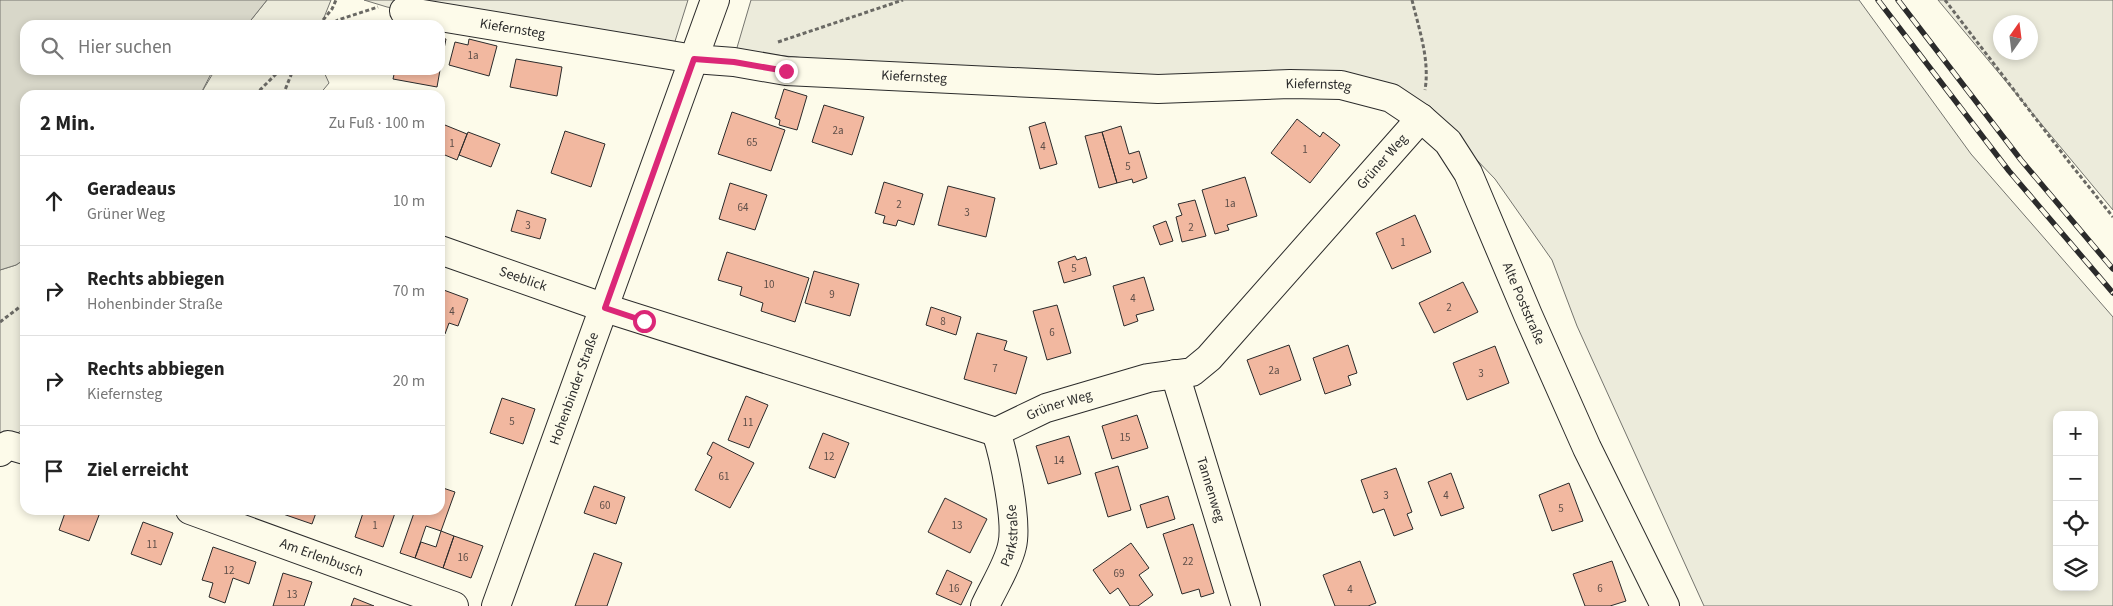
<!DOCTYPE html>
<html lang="de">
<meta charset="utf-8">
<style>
:root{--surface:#fff;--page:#f6f6f6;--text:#222;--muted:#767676;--line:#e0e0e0}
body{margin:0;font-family:"Source Sans 3",sans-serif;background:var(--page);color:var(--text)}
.controls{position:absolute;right:15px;bottom:15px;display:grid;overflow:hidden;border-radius:10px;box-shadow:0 2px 8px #0003}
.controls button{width:45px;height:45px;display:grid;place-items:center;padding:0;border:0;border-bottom:1px solid var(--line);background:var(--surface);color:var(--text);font:25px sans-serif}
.compass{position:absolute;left:1993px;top:15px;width:45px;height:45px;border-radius:50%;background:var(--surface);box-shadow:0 2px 8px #0003;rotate:14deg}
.stop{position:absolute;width:15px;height:15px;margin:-11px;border:4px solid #db2777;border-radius:50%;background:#fff}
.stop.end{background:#db2777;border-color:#fff;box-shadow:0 1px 5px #0008}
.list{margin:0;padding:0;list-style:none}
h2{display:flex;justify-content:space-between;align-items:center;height:65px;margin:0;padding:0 20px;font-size:21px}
h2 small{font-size:16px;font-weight:400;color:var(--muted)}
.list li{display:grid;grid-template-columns:32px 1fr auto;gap:15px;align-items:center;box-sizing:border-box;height:90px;padding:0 20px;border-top:1px solid var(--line)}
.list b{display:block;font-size:19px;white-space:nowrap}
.list p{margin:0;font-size:16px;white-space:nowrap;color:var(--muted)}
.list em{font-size:16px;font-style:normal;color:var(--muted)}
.icon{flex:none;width:28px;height:28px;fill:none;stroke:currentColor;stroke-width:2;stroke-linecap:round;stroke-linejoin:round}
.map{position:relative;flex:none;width:2113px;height:606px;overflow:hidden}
.search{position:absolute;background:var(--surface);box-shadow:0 2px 8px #0003;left:20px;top:20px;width:425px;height:55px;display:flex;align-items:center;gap:12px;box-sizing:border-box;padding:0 18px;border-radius:15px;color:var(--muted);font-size:19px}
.panel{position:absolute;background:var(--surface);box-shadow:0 2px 8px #0003;left:20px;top:90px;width:425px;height:425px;border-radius:15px}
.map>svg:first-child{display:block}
</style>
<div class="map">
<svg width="2113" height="606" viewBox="0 0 2113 606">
<rect width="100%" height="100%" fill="#fdfbea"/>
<path fill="#ecebdb" stroke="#74746e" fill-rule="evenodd" d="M267 0H331L321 25H247Z
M364 0H688L671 54 501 29 387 7Z
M751 0H1859L1971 154 2113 317V606H1704L1577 326 1552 260 1495 179 1474 157 1394 97 913 69 736 51ZM2057 415H2094V587H2057Z
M1938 0H2113V210ZM2000 22H2030V52H2000Z
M215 70H323L329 83 319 95H200Z
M25 259V427L0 448V270L16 265Z"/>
<path fill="#d8d7c9" stroke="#74746e" d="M0 0H267L247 25H25V70H213L200 95H25V259L16 265 0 270Z"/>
<path fill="#f2b8a0" stroke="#2b2b2b" d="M440 38 446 39 440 69Z
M469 39 497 46 489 76 449 65 455 42 468 45Z
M516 59 562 67 557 96 510 87Z
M395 70H440L437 87 393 79Z
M784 89 807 96 797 130 779 125 780 120 775 118Z
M824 105 864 117 852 155 812 142Z
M732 112 785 130 771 171 718 154Z
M1297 119 1320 137 1323 132 1340 145 1310 183 1271 153Z
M1045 122 1057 164 1040 169 1029 127Z
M440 123 467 134 457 160 440 153Z
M1121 126 1129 154 1139 151 1147 178 1133 183 1132 179 1117 183 1102 132Z
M565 131 605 144 591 187 551 173Z
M468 132 500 144 491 167 459 155Z
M1102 132 1117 183 1099 188 1085 136Z
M1245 177 1257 216 1227 225 1229 230 1215 234 1202 190Z
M884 182 923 194 914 225 898 220 896 226 883 223 885 216 875 213Z
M730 183 767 195 755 230 719 219Z
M948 186 995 198 986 237 938 225Z
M1195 200 1206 236 1182 242 1176 217 1182 215 1178 204Z
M517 210 546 219 540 239 511 231Z
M1415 215 1431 252 1392 269 1376 233Z
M1166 221 1173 241 1160 245 1153 226Z
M727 252 809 278 795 322 761 311 763 303 740 295 742 287 718 280Z
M1075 256 1077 260 1086 257 1091 275 1064 283 1058 262Z
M814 271 859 284 850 316 805 303Z
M1144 277 1154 310 1136 315 1138 321 1124 326 1113 286Z
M1463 282 1478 312 1434 333 1419 303Z
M441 289 468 299 458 326 449 323 445 334 440 332Z
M1057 305 1071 353 1047 360 1033 311Z
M931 307 961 317 956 335 926 325Z
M977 333 1007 341 1004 350 1027 357 1016 394 964 379Z
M1289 345 1301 380 1260 395 1247 360Z
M1348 345 1357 373 1348 376 1351 385 1325 394 1313 358Z
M1495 346 1509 383 1467 400 1453 363Z
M746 396 768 405 749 448 728 440Z
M502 398 535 409 523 444 490 433Z
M1137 415 1148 448 1112 459 1102 426Z
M823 433 849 443 835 478 809 468Z
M1069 436 1081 474 1048 484 1036 446Z
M713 442 754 463 730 508 695 490 712 457 707 454Z
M1118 466 1131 510 1108 517 1095 473Z
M1396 468 1412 512 1407 514 1413 529 1394 536 1384 509 1373 513 1361 480Z
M1451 473 1464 508 1441 516 1428 482Z
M1569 483 1583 521 1552 531 1539 495Z
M594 486 625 497 616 524 584 513Z
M440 487 455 492 441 531 426 526 415 558 400 553 415 510H440Z
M1168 496 1175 519 1147 528 1140 505Z
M945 498 987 519 970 553 928 532Z
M66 510H101L89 541 59 530Z
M284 510H317L312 524 283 514Z
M364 510H387L395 513 383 547 355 537Z
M143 522 173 533 161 565 131 554Z
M1193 524 1214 593 1201 597 1199 589 1182 594 1163 534Z
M441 531 454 536 443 568 415 558 421 542 436 547Z
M454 536 483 546 471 578 443 568Z
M1131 543 1149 568 1139 575 1153 595 1138 606H1130L1118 588 1110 594 1093 570Z
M213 547 256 562 249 584 233 578 225 603 209 597 213 583 202 580Z
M594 553 622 563 607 606H575Z
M1360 561 1376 603 1368 606H1335L1323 575Z
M1612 561 1626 601 1610 606H1585L1573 574Z
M947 570 972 582 961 605 936 594Z
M283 573 312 582 304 606H273Z
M354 598 374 606H351Z"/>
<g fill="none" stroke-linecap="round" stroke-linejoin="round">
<defs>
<g id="minor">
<path id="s1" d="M404 11 694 59 734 62 786 71 1158 89 1290 84 1341 85 1391 98 1421 118 1448 142 1468 173 1528 315 1587 448 1665 606"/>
<path id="s2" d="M440 250 605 308 996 432 1046 408 1148 378 1192 372 1209 358 1421 118"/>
<path id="s3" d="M1175 374 1246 606"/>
<path d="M0 452 8 445 25 450"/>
<path id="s4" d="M190 510 454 606"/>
<path id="s5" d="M496 606 715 0"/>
<path id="s6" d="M985 606C993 588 1008 565 1012 546 1018 523 1004 455 996 432"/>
</g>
</defs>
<use href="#minor" stroke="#2b2b2b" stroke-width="30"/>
<path stroke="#6a6964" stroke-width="3" stroke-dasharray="4 2.5" stroke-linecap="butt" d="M1412 0C1419 29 1430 60 1425 90
M1945 0 2069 162 2113 217
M319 25 332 9 336 0
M329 25 338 20 378 7
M778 42 903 0
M255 95 280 70
M283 95 293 70
M0 322 25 303"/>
<use href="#minor" stroke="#fdfbea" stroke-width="28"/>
<defs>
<path id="rail" d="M1878 0 2009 171 2113 293
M1898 0 2021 160 2113 269"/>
</defs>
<use href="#rail" stroke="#2b2b2b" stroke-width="5.5"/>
<use href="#rail" stroke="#fdfbea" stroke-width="4" stroke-dasharray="11" stroke-linecap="butt"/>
</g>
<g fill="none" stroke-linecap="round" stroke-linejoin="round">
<path stroke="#db2777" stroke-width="6" d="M644 321 605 308 694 59 734 62 786 71"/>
</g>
<g text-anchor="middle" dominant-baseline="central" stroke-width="4" stroke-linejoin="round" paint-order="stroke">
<g font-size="11" fill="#5d4e48">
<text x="473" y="55">1a</text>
<text x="838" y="130">2a</text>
<text x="752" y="142">65</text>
<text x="452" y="143">1</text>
<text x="1043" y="146">4</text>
<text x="1305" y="149">1</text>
<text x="1128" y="166">5</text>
<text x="1230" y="203">1a</text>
<text x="899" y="204">2</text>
<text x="743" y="207">64</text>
<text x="967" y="212">3</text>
<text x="528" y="225">3</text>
<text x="1191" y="227">2</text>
<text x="1403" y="242">1</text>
<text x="1074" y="268">5</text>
<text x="769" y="284">10</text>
<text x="832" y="294">9</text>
<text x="1133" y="298">4</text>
<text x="1449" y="307">2</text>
<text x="452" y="311">4</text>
<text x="943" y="321">8</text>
<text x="1052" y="332">6</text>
<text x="995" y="368">7</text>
<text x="1274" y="370">2a</text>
<text x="1481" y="373">3</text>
<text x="512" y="421">5</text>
<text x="748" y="422">11</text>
<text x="1125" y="437">15</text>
<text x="829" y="456">12</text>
<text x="1059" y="460">14</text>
<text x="724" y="476">61</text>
<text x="1386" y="495">3</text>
<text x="1446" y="495">4</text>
<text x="605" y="505">60</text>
<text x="1561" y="508">5</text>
<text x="375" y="525">1</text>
<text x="957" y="525">13</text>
<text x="152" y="544">11</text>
<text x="463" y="557">16</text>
<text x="1188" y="561">22</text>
<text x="229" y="570">12</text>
<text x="1119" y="573">69</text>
<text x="954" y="588">16</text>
<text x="1600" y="588">6</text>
<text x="1350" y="589">4</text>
<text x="292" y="594">13</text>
</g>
<g font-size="14" fill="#2b2b2b" stroke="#fdfbea">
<text stroke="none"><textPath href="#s1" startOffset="110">Kiefernsteg</textPath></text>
<text stroke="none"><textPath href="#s1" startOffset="515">Kiefernsteg</textPath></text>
<text stroke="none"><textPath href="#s1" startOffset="920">Kiefernsteg</textPath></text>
<text stroke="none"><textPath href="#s2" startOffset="1075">Grüner Weg</textPath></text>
<text stroke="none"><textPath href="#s2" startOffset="88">Seeblick</textPath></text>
<text stroke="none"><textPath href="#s1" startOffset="1245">Alte Poststraße</textPath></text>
<text stroke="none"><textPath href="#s5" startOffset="231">Hohenbinder Straße</textPath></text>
<text stroke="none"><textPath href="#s2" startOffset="654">Grüner Weg</textPath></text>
<text stroke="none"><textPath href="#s3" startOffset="121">Tannenweg</textPath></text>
<text stroke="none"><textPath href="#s6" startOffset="76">Parkstraße</textPath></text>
<text stroke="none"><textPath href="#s4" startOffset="140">Am Erlenbusch</textPath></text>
</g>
</g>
</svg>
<div class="controls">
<button>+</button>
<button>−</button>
<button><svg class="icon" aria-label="locate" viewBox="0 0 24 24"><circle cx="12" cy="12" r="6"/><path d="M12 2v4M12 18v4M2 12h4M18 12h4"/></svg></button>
<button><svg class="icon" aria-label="layers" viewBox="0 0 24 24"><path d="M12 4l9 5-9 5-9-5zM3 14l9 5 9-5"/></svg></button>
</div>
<svg class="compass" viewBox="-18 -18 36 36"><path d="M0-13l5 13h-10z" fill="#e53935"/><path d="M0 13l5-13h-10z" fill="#767676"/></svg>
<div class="stop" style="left:644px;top:321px"></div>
<div class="stop end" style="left:786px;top:71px"></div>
<div class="search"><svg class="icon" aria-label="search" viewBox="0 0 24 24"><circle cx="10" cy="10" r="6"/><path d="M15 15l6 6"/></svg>Hier suchen</div>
<section class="panel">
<h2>2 Min.<small>Zu Fuß · 100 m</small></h2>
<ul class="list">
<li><svg class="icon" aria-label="ahead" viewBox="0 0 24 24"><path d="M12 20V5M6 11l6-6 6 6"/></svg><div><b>Geradeaus</b><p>Grüner Weg</p></div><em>10 m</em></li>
<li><svg class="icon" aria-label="right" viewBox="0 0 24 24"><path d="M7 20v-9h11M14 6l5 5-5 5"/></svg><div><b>Rechts abbiegen</b><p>Hohenbinder Straße</p></div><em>70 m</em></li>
<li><svg class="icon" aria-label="right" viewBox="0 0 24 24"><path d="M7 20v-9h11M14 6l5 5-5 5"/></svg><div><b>Rechts abbiegen</b><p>Kiefernsteg</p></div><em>20 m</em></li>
<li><svg class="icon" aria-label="arrive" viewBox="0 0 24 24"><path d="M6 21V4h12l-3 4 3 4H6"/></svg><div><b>Ziel erreicht</b></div></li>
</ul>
</section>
</div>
